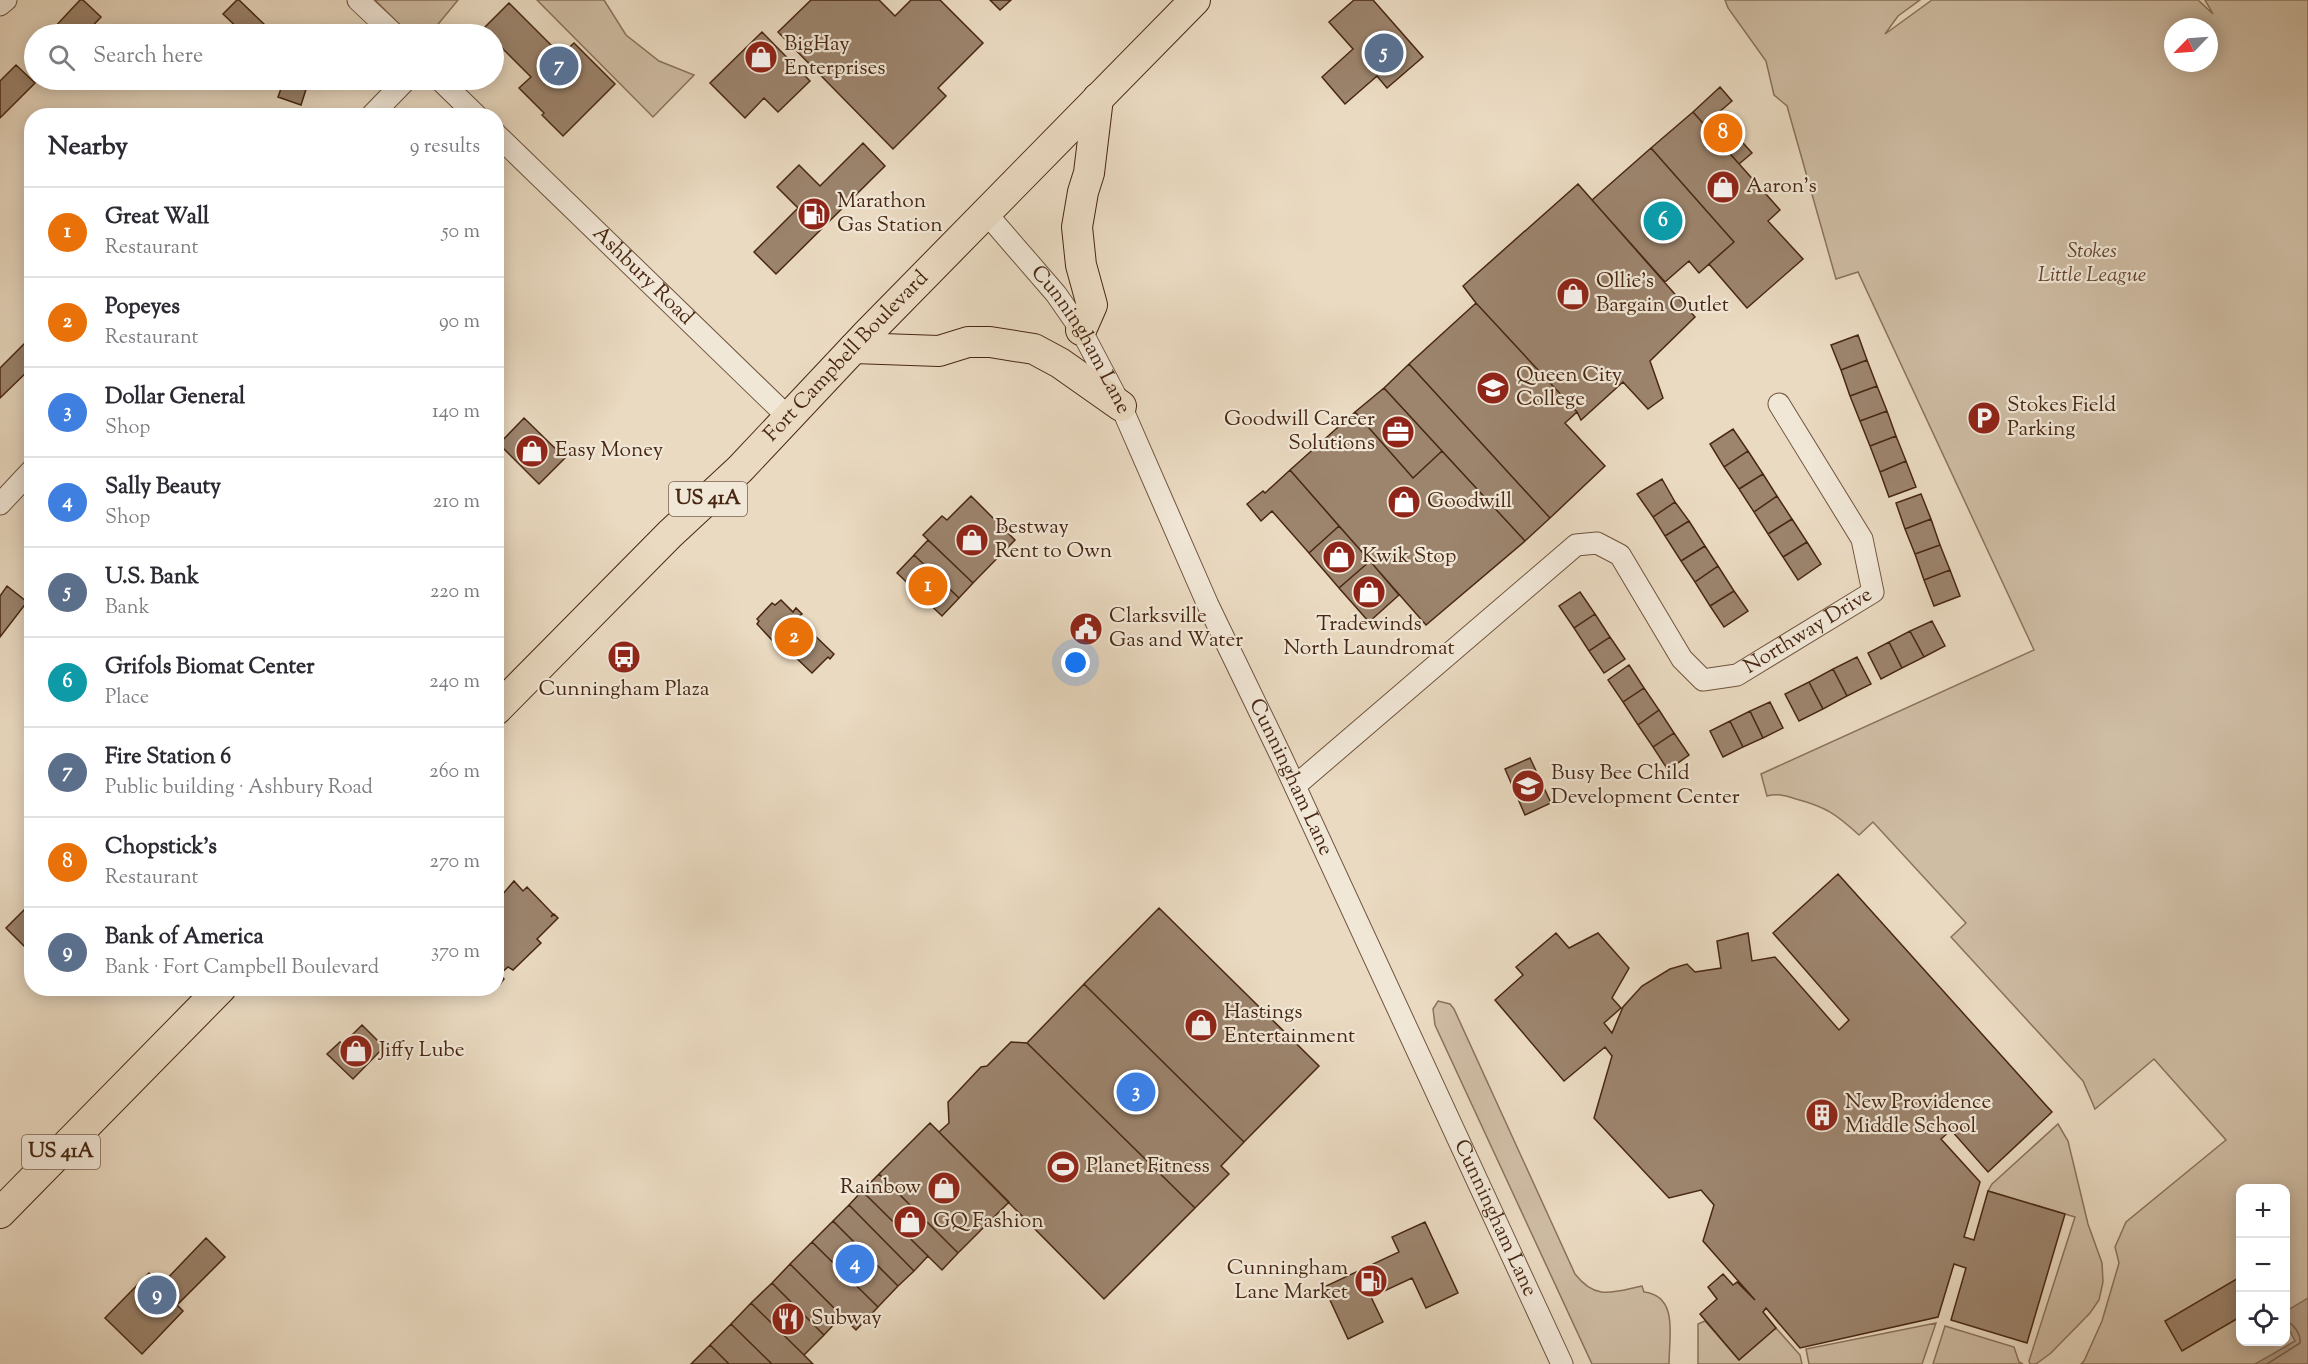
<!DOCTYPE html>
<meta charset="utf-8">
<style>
:root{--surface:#fff;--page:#f2f2f3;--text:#2b2b33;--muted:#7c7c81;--line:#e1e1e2;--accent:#0f766e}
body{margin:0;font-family:"Sorts Mill Goudy",serif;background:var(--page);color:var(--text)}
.controls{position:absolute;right:18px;bottom:18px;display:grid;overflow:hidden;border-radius:12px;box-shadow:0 3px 15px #0003}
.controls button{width:54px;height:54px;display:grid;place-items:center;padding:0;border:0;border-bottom:2px solid var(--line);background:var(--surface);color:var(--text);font:30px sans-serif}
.compass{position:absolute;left:2164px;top:18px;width:54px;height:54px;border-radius:50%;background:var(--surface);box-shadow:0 3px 15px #0003;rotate:245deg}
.you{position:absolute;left:1076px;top:663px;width:21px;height:21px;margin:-15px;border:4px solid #fff;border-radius:50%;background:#1a73e8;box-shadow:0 0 0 9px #1a73e833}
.badge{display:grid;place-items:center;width:39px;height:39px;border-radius:50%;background:var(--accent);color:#fff;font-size:20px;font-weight:700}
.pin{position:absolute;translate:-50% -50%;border:3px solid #fff;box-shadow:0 2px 6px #0006}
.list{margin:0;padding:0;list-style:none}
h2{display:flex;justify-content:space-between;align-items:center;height:78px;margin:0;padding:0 24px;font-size:26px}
h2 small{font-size:20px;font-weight:400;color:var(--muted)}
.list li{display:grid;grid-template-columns:39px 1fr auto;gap:18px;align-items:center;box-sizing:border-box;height:90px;padding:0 24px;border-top:2px solid var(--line)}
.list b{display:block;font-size:22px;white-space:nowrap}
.list p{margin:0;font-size:20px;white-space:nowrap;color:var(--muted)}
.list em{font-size:20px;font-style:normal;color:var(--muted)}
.icon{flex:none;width:33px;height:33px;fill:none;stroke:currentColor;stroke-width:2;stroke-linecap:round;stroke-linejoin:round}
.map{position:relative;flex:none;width:2308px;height:1364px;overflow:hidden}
.search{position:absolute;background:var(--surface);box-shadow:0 3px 15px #0003;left:24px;top:24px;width:480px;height:66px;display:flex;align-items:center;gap:15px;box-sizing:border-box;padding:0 21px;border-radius:33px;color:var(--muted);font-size:22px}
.panel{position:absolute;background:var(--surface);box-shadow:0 3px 15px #0003;left:24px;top:108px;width:480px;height:888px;border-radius:24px}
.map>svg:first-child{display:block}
</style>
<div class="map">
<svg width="2308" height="1364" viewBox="0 0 2308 1364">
<rect width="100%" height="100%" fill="#eadac1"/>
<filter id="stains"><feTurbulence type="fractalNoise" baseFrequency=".00333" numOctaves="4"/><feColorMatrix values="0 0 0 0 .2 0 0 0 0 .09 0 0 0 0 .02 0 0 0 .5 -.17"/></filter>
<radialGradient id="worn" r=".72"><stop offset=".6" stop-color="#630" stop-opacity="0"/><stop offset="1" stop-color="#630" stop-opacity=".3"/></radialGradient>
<path fill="#cebca3" stroke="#8b725a" stroke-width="1.5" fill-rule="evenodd" d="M375 0H458L430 34H409Z
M537 0H604L626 35 659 61 694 75 653 117Z
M1725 0H1920L1898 16 1885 34 1932 0H2198L2213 14 2205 0H2308V1364H2081L2084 1361 2102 1321 2119 1263 2115 1247 2126 1222 2226 1140 2154 1059 2095 1109 2083 1081 1951 937 1966 923 1873 822 1859 835C1836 814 1826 807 1796 799 1786 796 1778 793 1767 796L1761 774 2034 650 1858 272 1836 279 1787 106 1774 95 1766 61 1728 8ZM2173 27H2209V63H2173ZM2240 1188H2286V1342H2240Z
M1438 1001 1450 1004 1454 1009 1575 1274C1596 1301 1613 1292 1642 1286L1644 1292C1679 1296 1669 1337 1669 1364H1592L1435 1025 1433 1009Z
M2058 1124 2068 1141 2088 1224 2102 1263 2103 1282 2099 1300 2090 1313 2051 1353 2036 1364H2030L2029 1361 2075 1217 1988 1191 1992 1184Z
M1705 1321 1739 1360 1776 1328 1800 1355 1802 1364H1698V1324Z
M1936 1323 1922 1364H1809L1806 1349Z
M1945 1326 2014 1347 2019 1362 2023 1364H1933Z"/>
<path fill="#b39d86" stroke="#886e58" stroke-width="1.5" d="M2308 1298V1364H2255L2295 1341 2286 1324V1311Z"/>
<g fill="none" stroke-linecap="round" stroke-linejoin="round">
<path stroke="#7e624c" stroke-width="1.5" d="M2267 1364 2300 1343C2301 1335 2294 1323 2286 1322"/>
</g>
<path fill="#9c846d" stroke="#482712" stroke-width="1.5" d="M80 0H83L101 17 85 34H55L52 30Z
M237 0H239L265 25 255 34H244L223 14Z
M811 0H879L895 16 911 0H940L983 43 938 88 946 96 893 149 778 32Z
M990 0H1011L1000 10Z
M1354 0H1373L1423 57 1387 88 1377 76 1345 104 1322 77 1353 49 1329 22Z
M509 3 561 55 574 43 615 84 563 136 542 115 544 113 519 88 531 77 494 40V34H488L483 29Z
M762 32 810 81 778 112 764 98 745 118 710 83Z
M16 65 35 83 0 118V81Z
M284 80H309L301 105 278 97Z
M1720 87 1732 101 1717 114 1752 153 1739 164 1693 112Z
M1693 112 1780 210 1768 221 1803 259 1747 308 1709 264 1734 242 1651 148Z
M863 143 885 166 776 274 754 252 798 208 777 187 799 165 820 186Z
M1651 148 1734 242 1699 273 1689 261 1665 282 1592 200Z
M1578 184 1695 317 1650 361 1663 398 1648 409 1623 382 1581 420 1577 412 1476 303 1463 286Z
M1476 303 1577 412 1565 423 1605 466 1550 518 1409 364Z
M1858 335 1867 360 1841 370 1831 345Z
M25 343 32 349V367L0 398V368Z
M1867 360 1877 386 1850 396 1841 370Z
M1409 364 1550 518 1525 541 1384 388Z
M1877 386 1887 411 1860 421 1850 396Z
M1384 388 1442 451 1413 478 1355 412Z
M1887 411 1896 436 1870 446 1860 421Z
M1355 412 1413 478 1442 451 1525 541 1426 625 1290 470Z
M524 418 565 458 539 484 499 444Z
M1733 429 1748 451 1724 467 1710 444Z
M1896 436 1906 461 1880 472 1870 446Z
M1748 451 1763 474 1739 489 1724 467Z
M1906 461 1916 487 1889 497 1880 472Z
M1290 470 1339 526 1309 553 1272 511 1261 521 1247 504 1263 491 1265 493Z
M1763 474 1777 496 1754 512 1739 489Z
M1662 479 1675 502 1653 517 1637 494Z
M1921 494 1931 519 1905 529 1896 503Z
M971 496 1015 540 973 583 923 535 942 516 947 520Z
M1777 496 1792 519 1768 534 1754 512Z
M1675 502 1689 521 1665 536 1653 517Z
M1792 519 1807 542 1783 557 1768 534Z
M1931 519 1940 545 1915 554 1905 529Z
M1689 521 1705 546 1681 561 1665 536Z
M1339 526 1370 561 1339 588 1309 553Z
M928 540 973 583 959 598 914 555Z
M1807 542 1821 564 1798 580 1783 557Z
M1940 545 1950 570 1924 580 1915 554Z
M1705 546 1718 566 1695 582 1681 561Z
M914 555 959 598 942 616 897 573Z
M1370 561 1399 595 1369 622 1339 588Z
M1718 566 1734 591 1710 606 1695 582Z
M1950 570 1960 596 1934 606 1924 580Z
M7 586 27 602 0 637V596Z
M1734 591 1748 611 1724 627 1710 606Z
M1580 592 1595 614 1574 628 1559 606Z
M781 600 793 612 796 608 802 614 799 616 812 629 810 631 834 654 830 659 828 657 812 673 790 652 786 655 757 624 759 621 757 619 772 603 775 605Z
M1595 614 1610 637 1589 651 1574 628Z
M1932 621 1945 646 1924 657 1910 631Z
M1910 631 1924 657 1902 668 1889 642Z
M1610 637 1625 659 1604 673 1589 651Z
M1889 642 1902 668 1881 679 1868 653Z
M1857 657 1871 684 1847 696 1833 669Z
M1629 665 1644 688 1623 702 1608 680Z
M1833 669 1847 696 1823 709 1809 682Z
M1809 682 1823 709 1799 721 1785 694Z
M1644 688 1659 710 1638 725 1623 702Z
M1770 702 1783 728 1763 738 1750 711Z
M1659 710 1674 733 1653 747 1638 725Z
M1750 711 1763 738 1743 747 1730 721Z
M1730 721 1743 747 1723 757 1710 731Z
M1674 733 1689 755 1668 770 1653 747Z
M1530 758 1551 803 1525 815 1505 769Z
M1838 874 2052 1112 1988 1172 1951 1130 1941 1139 1980 1182 1964 1237 1974 1240 1988 1191 2065 1214 2027 1343 1951 1320 1966 1268 1954 1264 1938 1317 1800 1348 1766 1308 1763 1312 1776 1328 1739 1360 1700 1314 1717 1299 1708 1287 1723 1274 1733 1285 1737 1282 1755 1300 1703 1241 1714 1205 1701 1190 1669 1198 1594 1118 1612 1056 1605 1047 1564 1081 1495 1000 1523 975 1516 967 1556 933 1569 948 1598 933 1629 968 1612 998 1621 1008 1604 1023 1612 1033 1623 1007 1642 986 1670 969 1687 964 1695 972 1721 968 1717 941 1748 933 1752 961 1775 957 1839 1030 1849 1020 1773 933Z
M514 881 523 891 527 887 553 914 551 917 554 914 558 918 537 939 541 943 513 970 508 967 500 974 504 979 500 984 496 981V898L501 894 502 895Z
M29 905 32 908V954L6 928Z
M1159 908 1319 1066 1244 1142 1084 984Z
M1084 984 1244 1142 1221 1166 1229 1174 1195 1208 1027 1043Z
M362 1025 384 1047 353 1079 327 1054 340 1042 343 1044Z
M1011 1042 1027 1043 1195 1208 1104 1299 939 1132 949 1123 948 1102 981 1067 987 1066Z
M930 1123 1009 1202 958 1253 879 1174Z
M879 1174 958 1253 942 1270 862 1191Z
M862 1191 928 1256 914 1271 849 1205Z
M849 1205 914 1271 898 1286 833 1221Z
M833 1221 898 1286 878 1307 812 1242Z
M1425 1222 1458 1293 1426 1308 1412 1278 1371 1297 1383 1322 1348 1339 1324 1287 1399 1252 1392 1237Z
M206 1238 225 1257 177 1305 183 1311 142 1354 105 1318 149 1273 161 1285Z
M812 1242 878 1307 856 1330 790 1264Z
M790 1264 842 1316 824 1335 772 1283Z
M2240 1277V1317L2182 1351 2165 1321Z
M772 1283 824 1335 804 1355 751 1303Z
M751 1303 804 1355 813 1364H772L731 1324Z
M731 1324 772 1364H729L710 1345Z
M710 1345 729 1364H691Z"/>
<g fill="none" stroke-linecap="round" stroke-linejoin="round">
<defs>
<g id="minor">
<path d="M358 0 394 34"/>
<path d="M0 5 6 0"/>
<path d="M440 80 477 116"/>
<path d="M371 116 406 80"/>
<path id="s1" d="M496 134 789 418"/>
<path id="s2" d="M986 213 1056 294 1081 330 1121 406 1208 605 1281 756 1562 1364"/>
<path d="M0 504 32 470"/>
<path id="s3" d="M1295 786 1576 545 1597 543 1620 555 1682 659 1703 680 1737 675 1873 592 1862 539 1779 404"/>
</g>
<g id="highway">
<path d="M1081 330 1092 305 1081 265 1077 227 1083 192 1089 173 1098 98"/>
<path d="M854 348 939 351 968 342H990L1034 349 1060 363 1121 406"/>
<path id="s4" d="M496 710 670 534 740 469 867 334 1195 0"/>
<path d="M0 1213 221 988"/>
</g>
</defs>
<use href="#minor" stroke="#70543e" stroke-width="23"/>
<use href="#highway" stroke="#482712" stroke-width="32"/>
<use href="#minor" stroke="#f1e7d7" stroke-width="21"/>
<use href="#highway" stroke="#eadac1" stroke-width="30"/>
</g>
<defs>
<symbol id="shop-disc" viewBox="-11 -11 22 22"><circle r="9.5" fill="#8f2418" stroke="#f1e7d7"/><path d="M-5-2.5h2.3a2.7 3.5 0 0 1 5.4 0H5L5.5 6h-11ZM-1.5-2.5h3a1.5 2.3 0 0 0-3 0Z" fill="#fff"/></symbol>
<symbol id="fuel-disc" viewBox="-11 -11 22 22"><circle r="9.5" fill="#8f2418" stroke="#f1e7d7"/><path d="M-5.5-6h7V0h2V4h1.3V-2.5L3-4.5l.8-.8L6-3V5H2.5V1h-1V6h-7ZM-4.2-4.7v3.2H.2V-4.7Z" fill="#fff"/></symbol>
<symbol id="university-disc" viewBox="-11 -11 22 22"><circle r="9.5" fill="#8f2418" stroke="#f1e7d7"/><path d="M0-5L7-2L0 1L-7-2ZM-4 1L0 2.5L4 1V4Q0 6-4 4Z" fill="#fff"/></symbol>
<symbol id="parking-disc" viewBox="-11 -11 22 22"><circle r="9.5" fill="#8f2418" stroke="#f1e7d7"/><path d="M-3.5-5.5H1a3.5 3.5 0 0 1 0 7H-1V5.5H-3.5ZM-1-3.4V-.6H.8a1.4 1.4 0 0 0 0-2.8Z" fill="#fff"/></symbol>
<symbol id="office-disc" viewBox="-11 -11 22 22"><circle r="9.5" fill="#8f2418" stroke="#f1e7d7"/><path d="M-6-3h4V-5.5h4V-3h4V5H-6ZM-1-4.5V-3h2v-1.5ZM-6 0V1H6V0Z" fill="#fff"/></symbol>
<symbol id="civic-disc" viewBox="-11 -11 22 22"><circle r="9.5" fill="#8f2418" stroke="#f1e7d7"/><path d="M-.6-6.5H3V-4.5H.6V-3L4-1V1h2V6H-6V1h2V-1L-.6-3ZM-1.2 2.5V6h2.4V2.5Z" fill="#fff"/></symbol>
<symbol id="bus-disc" viewBox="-11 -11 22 22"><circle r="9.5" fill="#8f2418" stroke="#f1e7d7"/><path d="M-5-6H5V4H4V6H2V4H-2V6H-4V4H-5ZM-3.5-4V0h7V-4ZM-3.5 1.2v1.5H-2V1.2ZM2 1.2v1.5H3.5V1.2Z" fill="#fff"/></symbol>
<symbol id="school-disc" viewBox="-11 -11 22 22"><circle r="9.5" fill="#8f2418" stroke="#f1e7d7"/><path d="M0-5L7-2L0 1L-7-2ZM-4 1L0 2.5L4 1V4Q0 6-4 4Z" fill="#fff"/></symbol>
<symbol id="building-disc" viewBox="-11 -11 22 22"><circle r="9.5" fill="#8f2418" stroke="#f1e7d7"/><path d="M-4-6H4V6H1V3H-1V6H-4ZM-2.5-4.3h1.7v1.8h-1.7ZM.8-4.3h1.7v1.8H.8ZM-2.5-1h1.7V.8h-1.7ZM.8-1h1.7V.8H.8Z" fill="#fff"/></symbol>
<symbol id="stadium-disc" viewBox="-11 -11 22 22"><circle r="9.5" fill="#8f2418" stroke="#f1e7d7"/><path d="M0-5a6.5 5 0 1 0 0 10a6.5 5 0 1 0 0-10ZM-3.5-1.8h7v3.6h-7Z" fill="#fff"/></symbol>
<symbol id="restaurant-disc" viewBox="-11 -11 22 22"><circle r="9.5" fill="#8f2418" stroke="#f1e7d7"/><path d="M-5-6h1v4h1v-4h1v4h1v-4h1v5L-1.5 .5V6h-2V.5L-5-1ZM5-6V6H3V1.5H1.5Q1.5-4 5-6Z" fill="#fff"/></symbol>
</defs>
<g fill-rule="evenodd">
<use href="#shop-disc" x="742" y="38" width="38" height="38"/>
<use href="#shop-disc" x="1704" y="168" width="38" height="38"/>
<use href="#fuel-disc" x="795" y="195" width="38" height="38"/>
<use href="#shop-disc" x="1554" y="275" width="38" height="38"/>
<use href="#university-disc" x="1474" y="369" width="38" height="38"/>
<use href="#parking-disc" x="1965" y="399" width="38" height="38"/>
<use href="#office-disc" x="1379" y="413" width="38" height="38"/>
<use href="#shop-disc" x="513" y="432" width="38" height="38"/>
<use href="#shop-disc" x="1385" y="483" width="38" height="38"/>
<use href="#shop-disc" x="953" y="521" width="38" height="38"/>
<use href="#shop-disc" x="1320" y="538" width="38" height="38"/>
<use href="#shop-disc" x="1350" y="573" width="38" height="38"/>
<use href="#civic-disc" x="1067" y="610" width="38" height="38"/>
<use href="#bus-disc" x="605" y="638" width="38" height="38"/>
<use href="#school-disc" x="1509" y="767" width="38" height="38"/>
<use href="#shop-disc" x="1182" y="1006" width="38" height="38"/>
<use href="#shop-disc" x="337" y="1032" width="38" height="38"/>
<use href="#building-disc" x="1803" y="1096" width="38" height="38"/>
<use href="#stadium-disc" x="1044" y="1148" width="38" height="38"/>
<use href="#shop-disc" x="925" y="1169" width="38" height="38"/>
<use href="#shop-disc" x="891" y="1203" width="38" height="38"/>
<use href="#fuel-disc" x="1352" y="1262" width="38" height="38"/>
<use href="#restaurant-disc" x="769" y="1300" width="38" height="38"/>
</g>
<g text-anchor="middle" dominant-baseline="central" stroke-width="4.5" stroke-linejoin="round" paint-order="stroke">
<g fill="#f1e7d7" stroke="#7b614d" stroke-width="1.5">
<rect x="669" y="482" width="78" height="34" rx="4.5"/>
<rect x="22" y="1135" width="78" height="34" rx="4.5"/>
</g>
<g font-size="20" font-weight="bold" fill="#482712">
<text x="708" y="499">US 41A</text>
<text x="61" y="1152">US 41A</text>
</g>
<g font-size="21" fill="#482712" stroke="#f1e7d7" text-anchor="start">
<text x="784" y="45">BigHay<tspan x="784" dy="24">Enterprises</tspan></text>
<text x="1746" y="187">Aaron's</text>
<text x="837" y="202">Marathon<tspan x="837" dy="24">Gas Station</tspan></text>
<text x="1596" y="282">Ollie's<tspan x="1596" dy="24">Bargain Outlet</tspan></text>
<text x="1516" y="376">Queen City<tspan x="1516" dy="24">College</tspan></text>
<text x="2007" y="406">Stokes Field<tspan x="2007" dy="24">Parking</tspan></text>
<text x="1375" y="420" text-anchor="end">Goodwill Career<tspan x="1375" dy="24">Solutions</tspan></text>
<text x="555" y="451">Easy Money</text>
<text x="1427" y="502">Goodwill</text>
<text x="995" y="528">Bestway<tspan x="995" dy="24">Rent to Own</tspan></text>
<text x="1362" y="557">Kwik Stop</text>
<text x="1109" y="617">Clarksville<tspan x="1109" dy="24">Gas and Water</tspan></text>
<text x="1369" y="625" text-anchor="middle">Tradewinds<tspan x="1369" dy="24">North Laundromat</tspan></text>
<text x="624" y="690" text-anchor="middle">Cunningham Plaza</text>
<text x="1551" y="774">Busy Bee Child<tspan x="1551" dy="24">Development Center</tspan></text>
<text x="1224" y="1013">Hastings<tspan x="1224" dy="24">Entertainment</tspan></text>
<text x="379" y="1051">Jiffy Lube</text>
<text x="1845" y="1103">New Providence<tspan x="1845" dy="24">Middle School</tspan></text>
<text x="1086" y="1167">Planet Fitness</text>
<text x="921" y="1188" text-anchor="end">Rainbow</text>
<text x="933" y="1222">GQ Fashion</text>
<text x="1348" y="1269" text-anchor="end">Cunningham<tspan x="1348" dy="24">Lane Market</tspan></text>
<text x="811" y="1319">Subway</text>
</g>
<g font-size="21" font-style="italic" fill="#63452f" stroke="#f1e7d7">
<text x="2092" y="252">Stokes<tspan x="2092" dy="24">Little League</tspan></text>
</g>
<g font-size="21" fill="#482712" stroke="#f1e7d7">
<text stroke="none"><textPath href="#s1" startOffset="204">Ashbury Road</textPath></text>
<text stroke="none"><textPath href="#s2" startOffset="159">Cunningham Lane</textPath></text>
<text stroke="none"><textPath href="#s4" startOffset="498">Fort Campbell Boulevard</textPath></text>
<text stroke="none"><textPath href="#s3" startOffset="686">Northway Drive</textPath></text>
<text stroke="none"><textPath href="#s2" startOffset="645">Cunningham Lane</textPath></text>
<text stroke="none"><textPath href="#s2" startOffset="1131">Cunningham Lane</textPath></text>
</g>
</g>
<rect width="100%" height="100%" filter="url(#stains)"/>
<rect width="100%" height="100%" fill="url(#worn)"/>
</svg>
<div class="controls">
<button>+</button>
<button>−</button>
<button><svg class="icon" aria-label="locate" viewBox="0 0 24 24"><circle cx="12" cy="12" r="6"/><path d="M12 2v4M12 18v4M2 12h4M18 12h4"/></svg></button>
</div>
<svg class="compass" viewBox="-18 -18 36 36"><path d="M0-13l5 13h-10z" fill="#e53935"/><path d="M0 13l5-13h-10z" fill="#7c7c81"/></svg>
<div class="you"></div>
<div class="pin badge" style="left:928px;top:586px;background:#e8710a">1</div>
<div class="pin badge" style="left:794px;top:637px;background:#e8710a">2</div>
<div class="pin badge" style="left:1136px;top:1092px;background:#3f7fe0">3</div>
<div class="pin badge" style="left:855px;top:1264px;background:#3f7fe0">4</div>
<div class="pin badge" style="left:1384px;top:53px;background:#5c6f8a">5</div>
<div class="pin badge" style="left:1663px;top:221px;background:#0f9aa8">6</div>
<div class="pin badge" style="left:559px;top:66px;background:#5c6f8a">7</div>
<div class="pin badge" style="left:1723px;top:133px;background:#e8710a">8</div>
<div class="pin badge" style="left:157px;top:1295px;background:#5c6f8a">9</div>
<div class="search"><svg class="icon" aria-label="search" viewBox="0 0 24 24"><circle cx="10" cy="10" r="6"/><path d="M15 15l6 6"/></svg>Search here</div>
<section class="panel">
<h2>Nearby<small>9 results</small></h2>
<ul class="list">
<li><span class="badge" style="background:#e8710a">1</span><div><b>Great Wall</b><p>Restaurant</p></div><em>50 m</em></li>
<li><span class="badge" style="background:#e8710a">2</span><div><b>Popeyes</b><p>Restaurant</p></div><em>90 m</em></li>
<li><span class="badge" style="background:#3f7fe0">3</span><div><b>Dollar General</b><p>Shop</p></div><em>140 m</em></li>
<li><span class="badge" style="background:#3f7fe0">4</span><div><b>Sally Beauty</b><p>Shop</p></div><em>210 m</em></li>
<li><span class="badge" style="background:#5c6f8a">5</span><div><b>U.S. Bank</b><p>Bank</p></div><em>220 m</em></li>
<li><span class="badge" style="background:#0f9aa8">6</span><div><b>Grifols Biomat Center</b><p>Place</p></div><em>240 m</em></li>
<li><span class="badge" style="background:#5c6f8a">7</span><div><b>Fire Station 6</b><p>Public building · Ashbury Road</p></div><em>260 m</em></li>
<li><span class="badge" style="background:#e8710a">8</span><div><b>Chopstick's</b><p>Restaurant</p></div><em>270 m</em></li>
<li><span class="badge" style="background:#5c6f8a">9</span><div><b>Bank of America</b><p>Bank · Fort Campbell Boulevard</p></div><em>370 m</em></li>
</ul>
</section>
</div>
